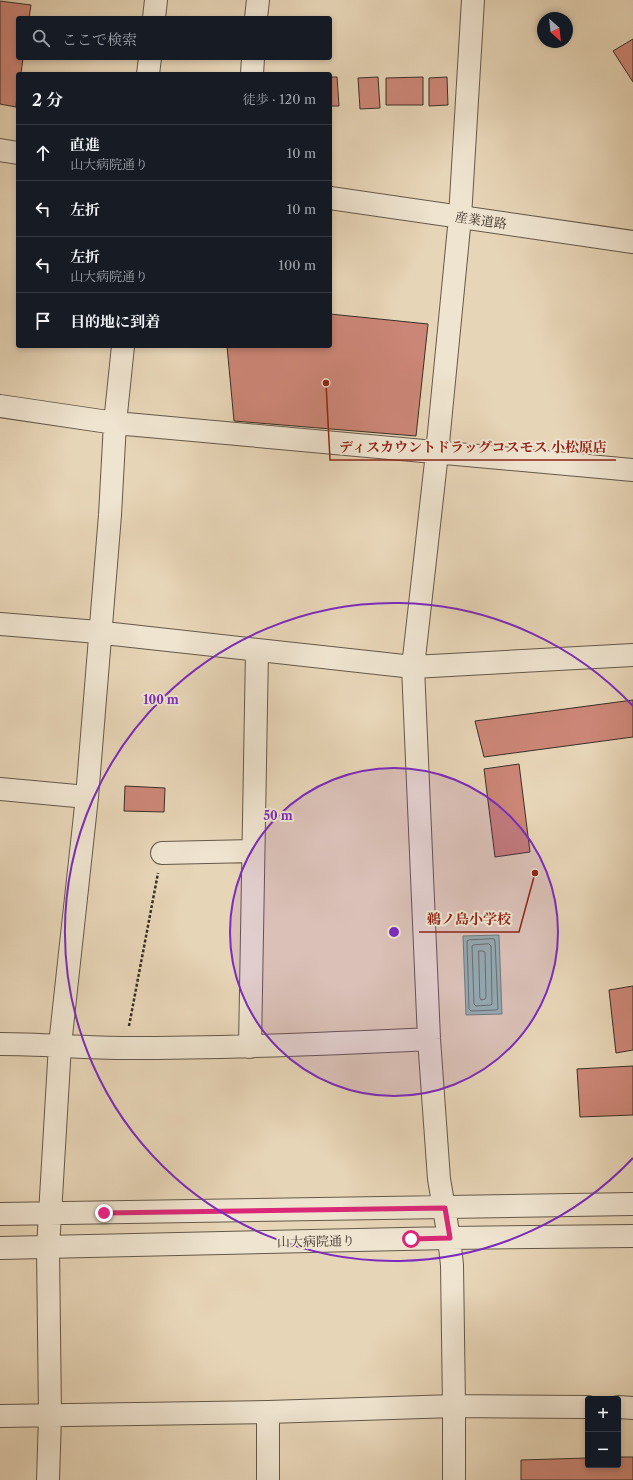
<!DOCTYPE html>
<html lang="ja">
<meta charset="utf-8">
<style>
:root{--surface:#171b24;--page:#242831;--text:#f1f3f6;--muted:#9ea1a6;--line:#363941}
body{margin:0;font-family:"Libre Caslon Text","Noto Serif JP",serif;background:var(--page);color:var(--text)}
.controls{position:absolute;right:12px;bottom:12px;display:grid;overflow:hidden;border-radius:4px;box-shadow:0 2px 6px #0003}
.controls button{width:36px;height:36px;display:grid;place-items:center;padding:0;border:0;border-bottom:1px solid var(--line);background:var(--surface);color:var(--text);font:20px sans-serif}
.compass{position:absolute;left:537px;top:12px;width:36px;height:36px;border-radius:50%;background:var(--surface);box-shadow:0 2px 6px #0003;rotate:153deg}
.stop{position:absolute;width:12px;height:12px;margin:-9px;border:3px solid #db2777;border-radius:50%;background:#fff}
.stop.end{background:#db2777;border-color:#fff;box-shadow:0 1px 4px #0008}
.list{margin:0;padding:0;list-style:none}
h2{display:flex;justify-content:space-between;align-items:center;height:52px;margin:0;padding:0 16px;font-size:17px}
h2 small{font-size:13px;font-weight:400;color:var(--muted)}
.list li{display:grid;grid-template-columns:26px 1fr auto;gap:12px;align-items:center;box-sizing:border-box;height:56px;padding:0 16px;border-top:1px solid var(--line)}
.list b{display:block;font-size:15px;white-space:nowrap}
.list p{margin:0;font-size:13px;white-space:nowrap;color:var(--muted)}
.list em{font-size:13px;font-style:normal;color:var(--muted)}
.icon{flex:none;width:22px;height:22px;fill:none;stroke:currentColor;stroke-width:2;stroke-linecap:round;stroke-linejoin:round}
.map{position:relative;flex:none;width:633px;height:1480px;overflow:hidden}
.search{position:absolute;background:var(--surface);box-shadow:0 2px 6px #0003;left:16px;top:16px;width:316px;height:44px;display:flex;align-items:center;gap:10px;box-sizing:border-box;padding:0 14px;border-radius:4px;color:var(--muted);font-size:15px}
.panel{position:absolute;background:var(--surface);box-shadow:0 2px 6px #0003;left:16px;top:72px;width:316px;height:276px;border-radius:4px}
.map>svg:first-child{display:block}
</style>
<div class="map">
<svg width="633" height="1480" viewBox="0 0 633 1480">
<rect width="100%" height="100%" fill="#e7d5b7"/>
<filter id="stains"><feTurbulence type="fractalNoise" baseFrequency=".005" numOctaves="4"/><feColorMatrix values="0 0 0 0 .2 0 0 0 0 .09 0 0 0 0 .02 0 0 0 .5 -.17"/></filter>
<radialGradient id="worn" r=".72"><stop offset=".6" stop-color="#630" stop-opacity="0"/><stop offset="1" stop-color="#630" stop-opacity=".3"/></radialGradient>
<path fill="#97b9ad" stroke="#718276" d="M499 935 502 1014 466 1015 463 936Z"/>
<g fill="none" stroke-linecap="round" stroke-linejoin="round">
<path stroke="#687468" stroke-width="1" d="M494 939 495 941 498 1009 496 1010 471 1011 469 1009 467 941 469 940Z
M489 944 491 946 492 1004 491 1005 476 1006 474 1004 472 946 474 945Z
M479 951H483L485 952 486 997 485 999 481 1000 480 998Z"/>
</g>
<path fill="#cc8677" stroke="#392f24" d="M0 1 31 5 29 18H18V58H23L21 74H18L16 107 0 104Z
M633 39V82L613 51Z
M330 77H337L339 106H330Z
M378 77 380 108 360 109 358 78Z
M423 77V105H386V78Z
M447 77 448 105 429 106V78Z
M330 314 428 324 416 436 234 421 227 346H330Z
M633 700V737L484 757 475 721Z
M519 764 530 852 495 857 484 769Z
M125 786 165 788 164 812 124 811Z
M633 986V1050L616 1053 609 990Z
M633 1066V1115L580 1117 577 1069Z
M618 1457H633V1480H521V1460L588 1458V1465H618Z"/>
<g fill="none" stroke-linecap="round" stroke-linejoin="round">
<defs>
<path id="minor" d="M154 18 156 0
M256 18 258 0
M148 74 150 58
M252 74 253 58
M0 150 18 153
M330 198 633 242
M0 406 115 423 633 470
M0 624 86 631 413 667 633 655
M0 789 87 797
M162 853 253 851
M0 1044C42 1044 85 1048 127 1048 228 1048 328 1044 429 1039
M250 1047 257 650
M0 1214 633 1204
M0 1248 449 1238 633 1236
M618 1407 633 1408
M0 1416 268 1412 454 1406 588 1407
M48 1480 50 1416 48 1248 60 1045 87 797 110 515 115 423 123 346
M268 1480V1412
M454 1480V1406L452 1265 449 1238 439 1179 429 1039 413 667 437 453 460 217 473 0"/>
</defs>
<use href="#minor" stroke="#645849" stroke-width="24"/>
<path stroke="#392f24" stroke-width="2.5" stroke-dasharray="3 2" stroke-linecap="butt" d="M129 1026 158 873"/>
<use href="#minor" stroke="#efe4d0" stroke-width="22"/>
</g>
<g fill="none" stroke-linecap="round" stroke-linejoin="round">
<path stroke="#db2777" stroke-width="5" d="M104 1213 445 1208 450 1238 411 1239"/>
</g>
<circle cx="394" cy="932" r="164" fill="#7b2cbf" fill-opacity=".12"/>
<g fill="none" stroke="#7b2cbf" stroke-width="2">
<circle cx="394" cy="932" r="164"/>
<path d="M633 1158A329 329 0 1 1 633 706"/>
</g>
<g text-anchor="middle" dominant-baseline="central" stroke-width="4" stroke-linejoin="round" paint-order="stroke">
<g font-size="13" fill="#392f24" stroke="#efe4d0">
<text transform="translate(481 220) rotate(8)">産業道路</text>
<text transform="translate(316 1241) rotate(-1)">山大病院通り</text>
</g>
</g>
<circle cx="394" cy="932" r="6" fill="#7b2cbf" stroke="#efe4d0" stroke-width="2"/>
<g font-size="12" text-anchor="middle" font-weight="bold" fill="#7b2cbf" stroke="#efe4d0" stroke-width="4" stroke-linejoin="round" paint-order="stroke">
<text x="161" y="704">100 m</text>
<text x="278" y="820">50 m</text>
</g>
<path fill="none" stroke="#8f2418" stroke-width="1.5" d="M326 383L330 460H616M535 873L519 932H419"/>
<g fill="#8f2418" stroke="#efe4d0" stroke-width="1.5">
<circle cx="326" cy="383" r="4"/>
<circle cx="535" cy="873" r="4"/>
</g>
<g font-size="14" text-anchor="middle" font-weight="bold" fill="#8f2418" stroke="#efe4d0" stroke-width="4" stroke-linejoin="round" paint-order="stroke">
<text x="473" y="452">ディスカウントドラッグコスモス 小松原店</text>
<text x="469" y="924">鵜ノ島小学校</text>
</g>
<rect width="100%" height="100%" filter="url(#stains)"/>
<rect width="100%" height="100%" fill="url(#worn)"/>
</svg>
<div class="controls">
<button>+</button>
<button>−</button>
</div>
<svg class="compass" viewBox="-18 -18 36 36"><path d="M0-13l5 13h-10z" fill="#e53935"/><path d="M0 13l5-13h-10z" fill="#9ea1a6"/></svg>
<div class="stop" style="left:411px;top:1239px"></div>
<div class="stop end" style="left:104px;top:1213px"></div>
<div class="search"><svg class="icon" aria-label="search" viewBox="0 0 24 24"><circle cx="10" cy="10" r="6"/><path d="M15 15l6 6"/></svg>ここで検索</div>
<section class="panel">
<h2>2 分<small>徒歩 · 120 m</small></h2>
<ul class="list">
<li><svg class="icon" aria-label="ahead" viewBox="0 0 24 24"><path d="M12 20V5M6 11l6-6 6 6"/></svg><div><b>直進</b><p>山大病院通り</p></div><em>10 m</em></li>
<li><svg class="icon" aria-label="left" viewBox="0 0 24 24"><path d="M17 20v-9H6M10 6l-5 5 5 5"/></svg><div><b>左折</b></div><em>10 m</em></li>
<li><svg class="icon" aria-label="left" viewBox="0 0 24 24"><path d="M17 20v-9H6M10 6l-5 5 5 5"/></svg><div><b>左折</b><p>山大病院通り</p></div><em>100 m</em></li>
<li><svg class="icon" aria-label="arrive" viewBox="0 0 24 24"><path d="M6 21V4h12l-3 4 3 4H6"/></svg><div><b>目的地に到着</b></div></li>
</ul>
</section>
</div>
